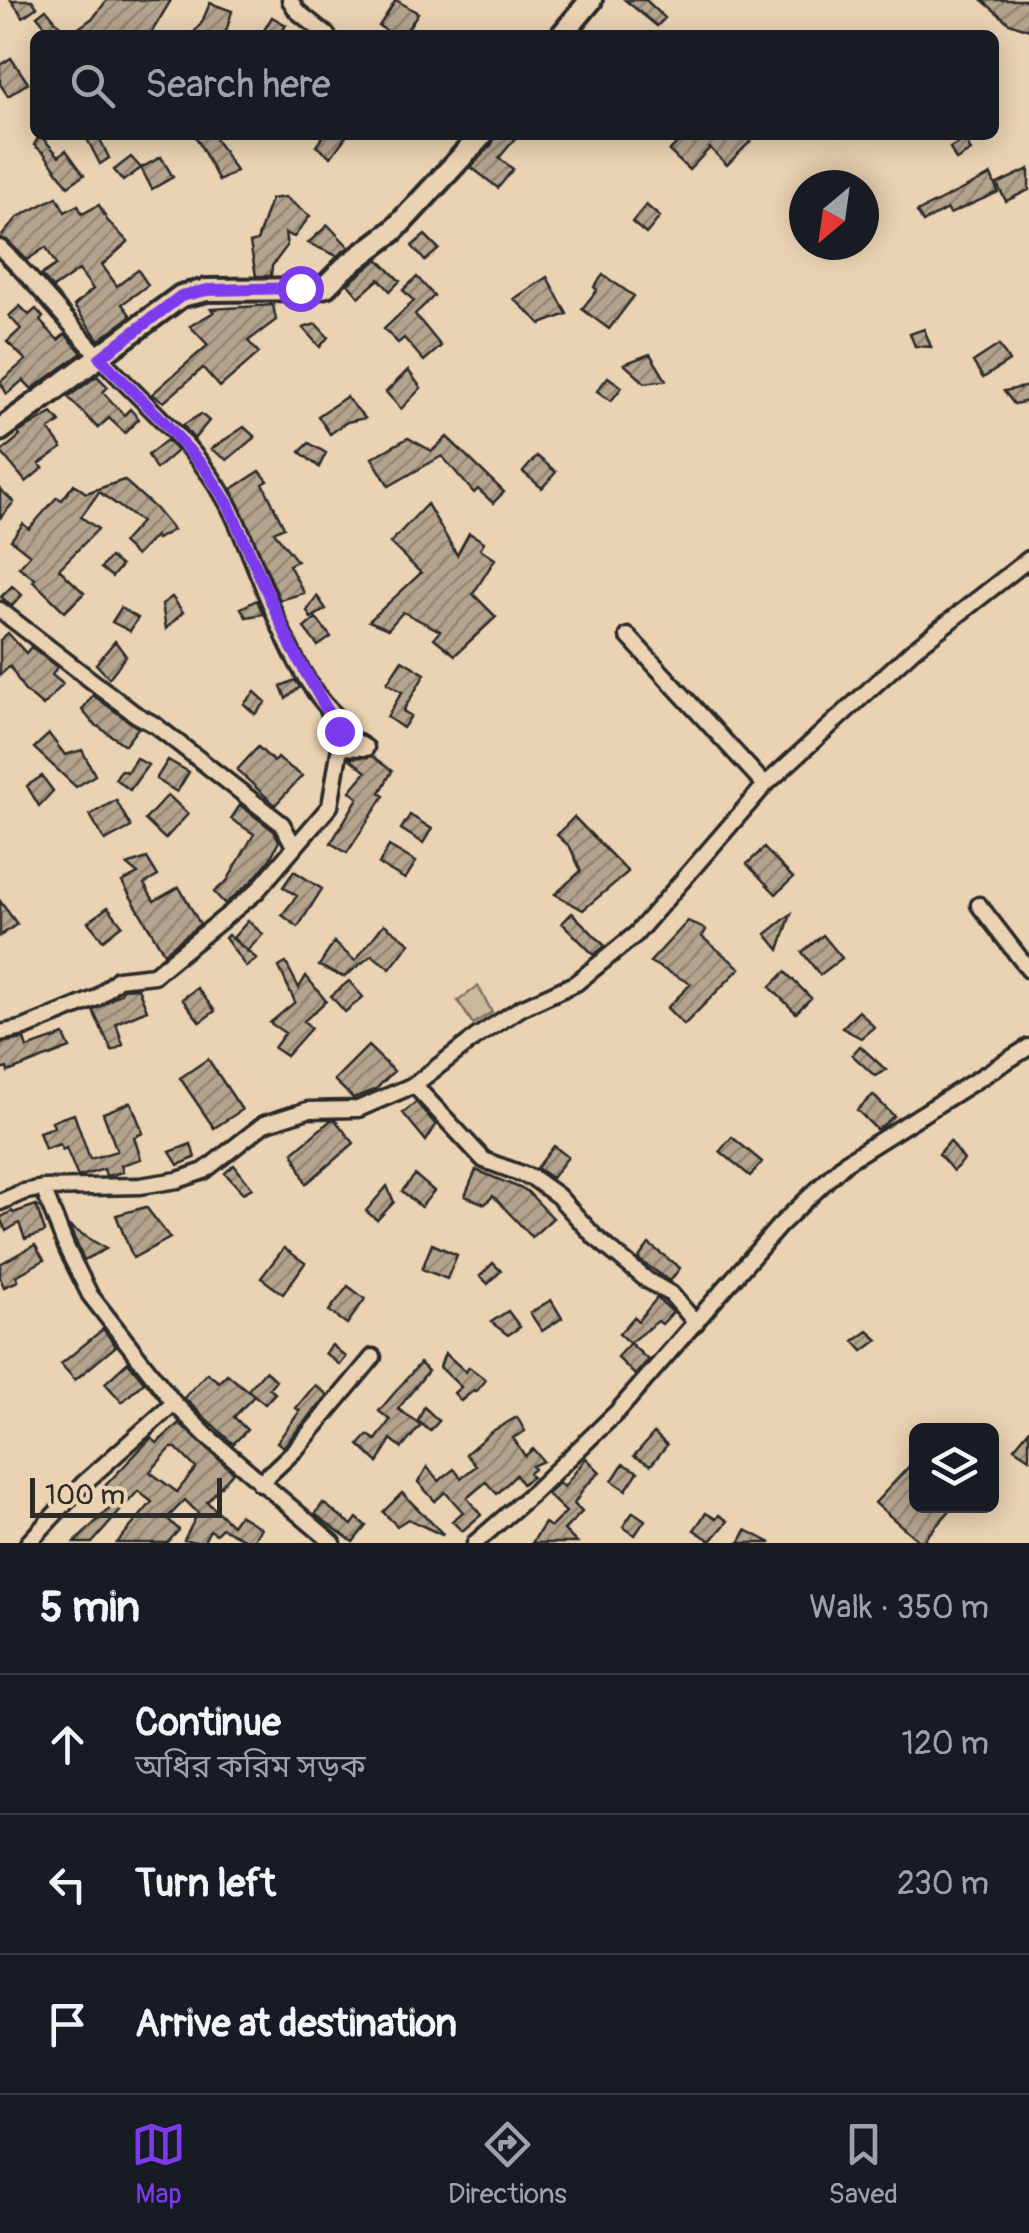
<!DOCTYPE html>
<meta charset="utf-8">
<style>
:root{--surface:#171b24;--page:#242831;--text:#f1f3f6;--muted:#9ea1a6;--line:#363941;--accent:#7c3aed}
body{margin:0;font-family:Pangolin,"Noto Sans Bengali",sans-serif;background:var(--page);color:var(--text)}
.controls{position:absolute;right:30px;bottom:30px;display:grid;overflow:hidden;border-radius:15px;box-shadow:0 5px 25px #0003}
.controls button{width:90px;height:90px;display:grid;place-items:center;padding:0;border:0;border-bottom:2px solid var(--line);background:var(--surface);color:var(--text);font:50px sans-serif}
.compass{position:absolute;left:789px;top:170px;width:90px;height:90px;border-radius:50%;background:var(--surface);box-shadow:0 5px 25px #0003;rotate:209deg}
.scale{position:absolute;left:30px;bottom:25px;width:192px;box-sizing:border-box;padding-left:10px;border:5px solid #2b2b2b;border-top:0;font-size:28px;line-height:35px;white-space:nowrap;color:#2b2b2b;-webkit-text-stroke:8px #ead2b2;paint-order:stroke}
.stop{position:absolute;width:30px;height:30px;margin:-22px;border:8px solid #7c3aed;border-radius:50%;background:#fff}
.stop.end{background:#7c3aed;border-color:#fff;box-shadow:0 2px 10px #0008}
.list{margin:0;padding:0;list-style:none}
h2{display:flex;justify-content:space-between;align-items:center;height:130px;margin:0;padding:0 40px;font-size:42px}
h2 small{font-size:32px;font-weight:400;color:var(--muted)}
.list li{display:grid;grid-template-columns:65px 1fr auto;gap:30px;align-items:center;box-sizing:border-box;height:140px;padding:0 40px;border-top:2px solid var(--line)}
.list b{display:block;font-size:38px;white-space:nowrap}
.list p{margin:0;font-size:32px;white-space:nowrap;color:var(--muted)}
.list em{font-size:32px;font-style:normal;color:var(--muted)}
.icon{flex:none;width:55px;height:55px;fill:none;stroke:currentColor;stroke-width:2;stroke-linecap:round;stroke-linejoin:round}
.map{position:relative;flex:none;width:1029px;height:1543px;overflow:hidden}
.search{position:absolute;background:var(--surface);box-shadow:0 5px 25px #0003;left:30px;right:30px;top:30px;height:110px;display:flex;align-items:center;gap:25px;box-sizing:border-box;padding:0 35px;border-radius:15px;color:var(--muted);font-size:38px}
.sheet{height:550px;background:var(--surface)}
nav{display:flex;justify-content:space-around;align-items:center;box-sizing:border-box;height:140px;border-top:2px solid var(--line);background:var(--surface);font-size:28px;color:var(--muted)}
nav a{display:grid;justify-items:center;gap:5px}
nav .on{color:var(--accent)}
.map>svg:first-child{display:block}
</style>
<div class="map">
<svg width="1029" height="1543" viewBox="0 0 1029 1543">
<defs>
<pattern id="building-hatch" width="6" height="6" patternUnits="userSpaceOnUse" patternTransform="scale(2.5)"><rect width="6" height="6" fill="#b5a48d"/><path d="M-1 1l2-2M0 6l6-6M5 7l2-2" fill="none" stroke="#938673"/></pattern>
</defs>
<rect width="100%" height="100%" fill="#ead2b2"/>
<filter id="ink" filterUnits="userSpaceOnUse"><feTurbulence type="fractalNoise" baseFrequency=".01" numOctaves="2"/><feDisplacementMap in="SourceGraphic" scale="20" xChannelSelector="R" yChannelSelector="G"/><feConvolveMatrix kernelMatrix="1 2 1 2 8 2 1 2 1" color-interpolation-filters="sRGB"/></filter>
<g filter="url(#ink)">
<path fill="#cbb79c" stroke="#7b7164" stroke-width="2.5" d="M478 986 492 1012 473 1024 458 1001Z"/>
<path fill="url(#building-hatch)" stroke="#2b2b2b" stroke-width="2.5" fill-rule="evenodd" d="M11 0H32L37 7 23 17Z
M107 0H171L150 35H69L94 17Z
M396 0 418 13 404 35H394L379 26Z
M625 0H646L665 18 657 26Z
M982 0H1029V30L1009 23Z
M210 3 232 11 225 35H192L202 22Z
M46 9 64 31 59 35H37L46 27 37 16Z
M272 17 286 25 280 35H261Z
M11 58 28 83 8 96 0 84V65Z
M40 135 59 156 66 150 84 175 68 186 44 153 34 145Z
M85 135H98L109 158 100 164Z
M195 135H213L236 171 219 181Z
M324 135H347L331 157 316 146Z
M495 135H518L499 158 513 169 498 188 471 167 492 144Z
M685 135H718L724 140 729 135H745L751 141 727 165 710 148 689 170 669 151Z
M965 139 971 151 956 160 950 148Z
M131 157 141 168 123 181 114 170Z
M161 157 173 177 152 189 141 168Z
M1029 169V190L1006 201 997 184Z
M991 175 998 192 950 214 947 209 923 222 917 212Z
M57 197 65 212 78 205 82 214 99 205 107 220 128 242 102 265 117 286 138 270 148 285 122 304 131 316 99 340 74 306 93 289 79 270 53 288 41 275 56 265 46 247 27 260 7 240 0 238 18 217Z
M285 197 310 216 294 237 285 233 287 246 272 266 271 276H256L250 243 257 241 271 199Z
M646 205 660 217 646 234 632 222Z
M328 225 349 247 337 256 308 243Z
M425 235 439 249 425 261 412 246Z
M378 259 400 281 390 291 379 279 359 297 348 284Z
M603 275 634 296 609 329 582 309 597 290 594 287Z
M417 277 434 296 415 314 441 346 424 361 404 338 398 343 384 329 414 301 403 290Z
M547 277 567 314 541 324 514 299Z
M273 305 276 320 248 341 259 353 220 387 203 368 164 402 152 394 208 345 190 326 214 312 211 309Z
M20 306 29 315 36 309 43 317 40 321 58 340 65 334 82 353 32 389 23 380 7 394 0 382 26 360 7 342 21 329 9 316Z
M316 324 328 337 320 347 303 328Z
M924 329 931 347 915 346 910 334Z
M999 345 1009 361 983 378 973 362Z
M650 354 666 380 645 383 624 364Z
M408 370 421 388 401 409 386 392Z
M97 376 108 387 103 392 124 415 130 409 139 419 125 433 109 418 98 428 68 397Z
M608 377 622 387 611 401 597 391Z
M1029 386V401L1014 404 1004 391Z
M346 397 365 418 347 422 330 434 318 416Z
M52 413 60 422 49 430 62 448 39 464 43 468 26 482 1 452 20 436 18 433Z
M201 414 209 421 194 439 183 425Z
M244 427 255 437 227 460 211 449Z
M447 437 504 492 493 503 478 489 474 493 442 456 389 486 372 458 408 438 432 451Z
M167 440 177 451 156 469 148 455Z
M309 443 326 453 319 467 300 452Z
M537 456 556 472 542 488 523 472Z
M260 471 268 481 263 484 284 527 274 532 297 561 289 565 304 593 280 600 232 489Z
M124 480 155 508 173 530 157 539 155 536 136 556 122 543 141 522 99 492 81 517 98 529 59 569 84 593 65 612 33 581 35 579 19 567 30 555 11 540 23 524 29 529 57 497 62 500 74 484 86 493Z
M0 489 14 502 0 518Z
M427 504 457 555 469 533 484 542 480 549 495 559 473 594 496 617 455 655 434 638 440 631 403 612 388 629 369 621 421 573 390 543Z
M110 557 121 566 112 577 101 568Z
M12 586 22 595 12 606 1 597Z
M317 596 326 609 311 618 307 611Z
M172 597 183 612 166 629 162 604Z
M257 600 263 614 246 617 241 608Z
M121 608 138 618 130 631 112 622Z
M316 618 331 637 318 646 304 628Z
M8 633 26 653 31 647 57 667 52 675 63 684 43 706 24 690 10 666 0 675V640Z
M115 641 126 656 109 678 96 664Z
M402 660 425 674 403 711 411 716 403 728 387 717 402 692 387 683Z
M295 680 300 687 286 699 281 686Z
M255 692 266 702 255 714 244 704Z
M93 695 138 728 125 745 93 723 82 710Z
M49 734 65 755 82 750 95 775 76 787 34 748Z
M258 747 274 762 277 758 302 776 275 805 237 770Z
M372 756 392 771 380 793 384 796 347 853 331 843 358 798 350 791 366 772 349 758Z
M136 758 148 765 130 790 115 779 121 770 127 772Z
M168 760 189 772 177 792 156 779Z
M42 776 53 791 39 806 27 786Z
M168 795 188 814 165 839 145 820Z
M116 800 131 827 105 841 90 815Z
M240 805 274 831 279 841 270 859 251 882 225 904 214 892 227 881 254 834 231 819Z
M410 815 432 829 423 843 401 829Z
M574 817 628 872 583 910 555 894 581 871 570 847 557 835Z
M389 846 416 862 405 879 379 864Z
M764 848 793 878 776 894 747 864Z
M147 858 158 876 144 884 154 901 179 887 200 924 164 953 122 882 138 874 127 865Z
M294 871 322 889 298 927 282 915 297 896 283 887Z
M0 901 17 924 0 936Z
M108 907 122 925 103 940 88 922Z
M572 913 605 946 594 955 562 923Z
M791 914 779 950 766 934Z
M248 921 263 934 247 951 233 938Z
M688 921 706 930 702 937 740 968 684 1025 667 1008 691 984 650 962Z
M384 924 410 943 390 969 372 955 344 977 319 966 334 942 355 961Z
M228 935 257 959 246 967 225 938Z
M823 935 842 958 820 975 802 952Z
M286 963 299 988 306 976 326 1001 304 1021 311 1028 286 1056 274 1048 285 1033 270 1023 295 1002 279 967Z
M785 972 811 998 796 1013 770 987Z
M349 981 363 997 345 1012 331 996Z
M138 988 147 1010 116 1023 123 1045 112 1051 93 1011 121 993 123 989Z
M197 988 215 1011 200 1022 182 999Z
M859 1011 874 1027 861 1038 842 1028Z
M64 1035 70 1048 8 1072 7 1068 0 1070V1043L24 1039 27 1048Z
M368 1046 394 1071 375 1090 353 1098 334 1080Z
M860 1046 886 1070 875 1076 852 1055Z
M208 1059 242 1110 214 1128 180 1078Z
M873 1095 894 1116 877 1130 857 1110Z
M131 1102 143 1133 134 1137 141 1159 121 1165 123 1172 106 1176 104 1169 78 1177 66 1148 62 1150 60 1144 45 1149 39 1132 54 1127 52 1121 74 1114 90 1159 117 1151 103 1113Z
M416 1102 436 1125 426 1141 403 1113Z
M331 1120H335L354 1143 306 1184 293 1152Z
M732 1137 762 1162 750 1176 720 1151Z
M950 1141 964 1160 953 1171 939 1154Z
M191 1144 195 1158 178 1165 170 1152Z
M554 1146 568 1157 552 1178 537 1168Z
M234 1165 252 1188 243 1193 225 1173Z
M476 1170 527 1191 553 1218 532 1237 493 1196 485 1204 465 1196Z
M415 1175 434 1191 421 1207 402 1191Z
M387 1186 394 1202 377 1220 366 1211Z
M36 1205 45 1232 25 1239 19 1223 6 1231 0 1218 12 1211 13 1213Z
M146 1207 170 1238 133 1258 116 1215Z
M69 1226 106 1249 84 1260Z
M432 1244 457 1255 447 1279 422 1269Z
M649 1244 680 1268 670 1281 638 1259Z
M35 1245 44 1260 16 1276 18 1281 4 1287 0 1278V1264Z
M284 1248 305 1263 283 1294 261 1278Z
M493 1263 501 1271 488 1284 480 1276Z
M348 1286 365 1299 347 1324 329 1311Z
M657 1298 673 1312 662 1324 658 1321 629 1343 619 1334 634 1317 638 1321Z
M551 1300 562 1318 542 1331 530 1313Z
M508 1311 520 1327 508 1335 491 1322Z
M103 1329 116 1346 75 1380 61 1364Z
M868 1331 878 1340 863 1351 854 1341Z
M630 1343 648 1360 635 1375 617 1357Z
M332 1345 346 1357 340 1365 325 1353Z
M445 1353 466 1372 469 1367 486 1380 476 1392 474 1390 461 1401 454 1393 461 1387 440 1367Z
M128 1362 144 1382 122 1402 105 1383Z
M420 1363 428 1371 398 1409 421 1425 402 1448 391 1439 378 1463 359 1445 368 1435 376 1440 390 1420 379 1411Z
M265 1371 276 1380 269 1388 275 1393 265 1404 248 1390Z
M207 1373 219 1382 227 1374 254 1396 234 1417 247 1430 233 1444 184 1398Z
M315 1385 328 1395 283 1447 277 1442 300 1411 296 1408Z
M424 1407 439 1421 430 1431 418 1421Z
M517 1417 525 1431 513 1438 525 1456 533 1449 543 1461 532 1466 534 1469 529 1473 532 1477 522 1484 516 1475 497 1494 486 1482 467 1498 481 1515 462 1531 452 1521 463 1512 445 1492 435 1501 418 1482 427 1467 439 1481 454 1469 461 1478 476 1466 466 1454 491 1432Z
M179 1423 233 1472 207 1502 232 1525 239 1515 261 1528 252 1543 222 1528 216 1534 210 1530 203 1543 184 1540 198 1513 185 1500 167 1518 179 1530 167 1543H117L152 1502 138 1491 92 1543H74L118 1500 104 1487 151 1438 157 1443ZM171 1448H176L196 1468 177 1492 150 1472Z
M1029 1430V1458L1014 1448Z
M654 1433 667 1445 651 1465 634 1456Z
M586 1458 600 1472 584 1488 574 1504 582 1512 564 1530 577 1543H532L545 1523 551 1527 566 1512 547 1494 559 1483 564 1487Z
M916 1459V1506H954L921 1543 875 1503Z
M623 1464 638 1472 626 1490 612 1481Z
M402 1493 443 1534 442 1535 408 1519 397 1526 383 1512Z
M323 1503 352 1525 357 1518 366 1526 353 1542 315 1514Z
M633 1512 645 1520 635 1535 623 1527Z
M706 1513 716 1519 719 1515 728 1521 711 1541 694 1530Z
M746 1530 771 1543H739Z"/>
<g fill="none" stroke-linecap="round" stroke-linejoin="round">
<defs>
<path id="minor" d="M290 0 297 11 327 35
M0 248C35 281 65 319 98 355 142 403 197 445 228 504 260 565 285 668 335 715
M0 610 135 714 155 725 282 824 294 846
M628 636 765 785
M979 905 1029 970
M0 1033 24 1028 97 998 118 979 154 975 256 892 330 806 340 747 366 748 339 731 328 710
M414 1085 484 1160 533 1178 558 1196 595 1237 647 1280 671 1294 696 1323
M43 1188 67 1249 90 1295 174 1403 207 1436 333 1543
M0 1202 23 1192 43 1188 140 1186 178 1180 204 1171 264 1124 308 1110 358 1109 414 1085 476 1037 521 1008 576 983 636 934 765 785 913 650 1029 559
M260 1483 296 1449 373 1357
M28 1543 84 1483 174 1403
M475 1543 535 1491 618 1411 779 1226 846 1162 1029 1047"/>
<path id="secondary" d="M562 35 591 0
M0 430 181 296 207 290 314 289 326 286 344 268 393 231 482 135"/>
</defs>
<use href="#minor" stroke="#2b2b2b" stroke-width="21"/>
<use href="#secondary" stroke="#2b2b2b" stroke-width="28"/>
<use href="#minor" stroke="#ead2b2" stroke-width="14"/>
<use href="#secondary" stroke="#ead2b2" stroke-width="20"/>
</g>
</g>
<g fill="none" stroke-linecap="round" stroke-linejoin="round" filter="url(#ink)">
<path stroke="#7c3aed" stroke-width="12" d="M300 288 207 290 181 296 100 358 164 422 206 470 228 504 292 648 339 731"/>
</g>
</svg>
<div class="controls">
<button><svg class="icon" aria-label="layers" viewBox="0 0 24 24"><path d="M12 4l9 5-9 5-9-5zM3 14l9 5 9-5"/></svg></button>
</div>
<svg class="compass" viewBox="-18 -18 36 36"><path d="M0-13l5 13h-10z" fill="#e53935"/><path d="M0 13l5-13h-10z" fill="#9ea1a6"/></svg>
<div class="scale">100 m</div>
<div class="stop" style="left:300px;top:288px"></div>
<div class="stop end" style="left:339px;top:731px"></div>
<div class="search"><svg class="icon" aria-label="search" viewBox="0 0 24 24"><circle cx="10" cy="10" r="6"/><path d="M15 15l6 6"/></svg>Search here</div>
</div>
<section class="sheet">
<h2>5 min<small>Walk · 350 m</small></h2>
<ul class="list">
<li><svg class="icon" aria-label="ahead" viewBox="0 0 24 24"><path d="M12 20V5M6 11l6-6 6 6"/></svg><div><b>Continue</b><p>অধির করিম সড়ক</p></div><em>120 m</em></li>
<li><svg class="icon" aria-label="left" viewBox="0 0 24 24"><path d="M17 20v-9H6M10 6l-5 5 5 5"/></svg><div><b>Turn left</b></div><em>230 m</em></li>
<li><svg class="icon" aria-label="arrive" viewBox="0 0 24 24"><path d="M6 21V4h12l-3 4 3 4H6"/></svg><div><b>Arrive at destination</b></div></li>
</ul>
</section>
<nav>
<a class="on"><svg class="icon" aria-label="map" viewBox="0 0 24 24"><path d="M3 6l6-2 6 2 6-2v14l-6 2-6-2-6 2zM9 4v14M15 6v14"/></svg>Map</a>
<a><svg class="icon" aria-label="directions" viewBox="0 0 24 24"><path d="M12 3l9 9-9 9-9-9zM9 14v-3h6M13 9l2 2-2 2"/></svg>Directions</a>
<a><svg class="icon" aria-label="saved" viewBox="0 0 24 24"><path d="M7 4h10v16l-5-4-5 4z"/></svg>Saved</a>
</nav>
